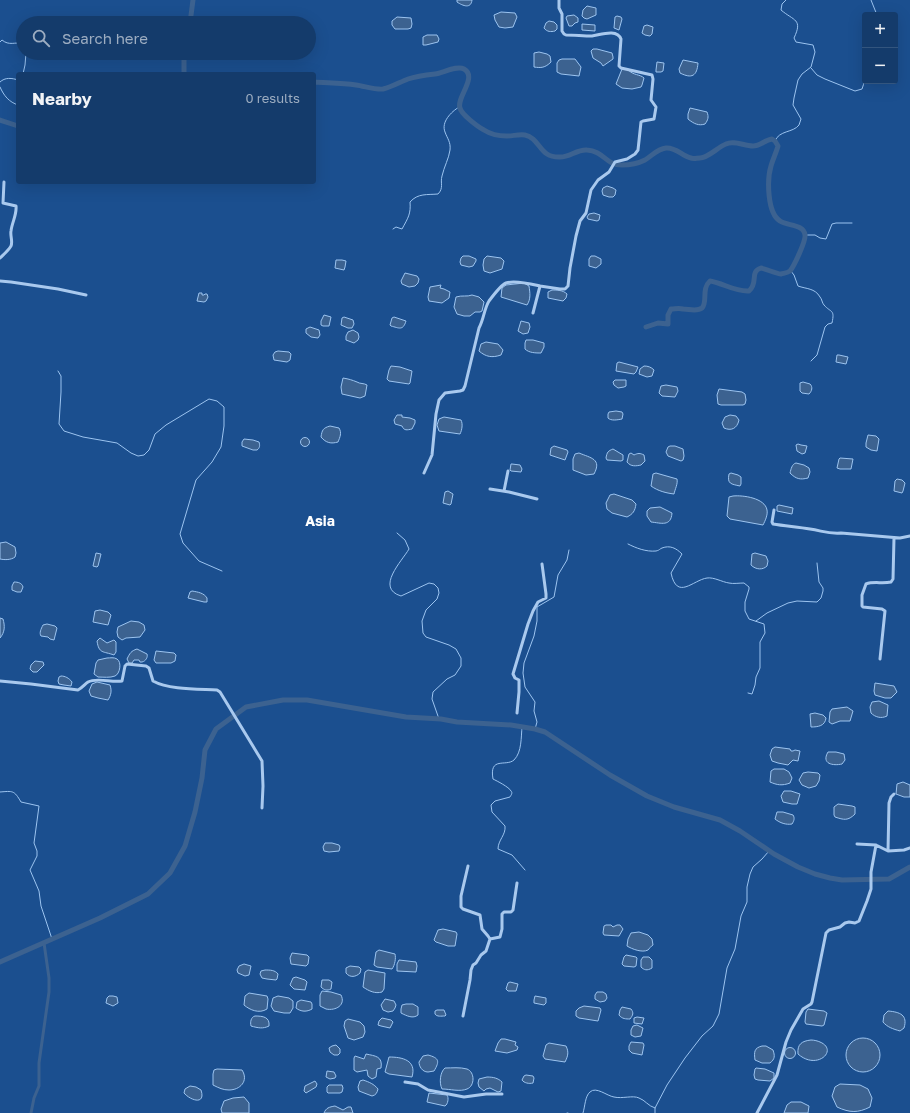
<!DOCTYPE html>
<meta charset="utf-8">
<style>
:root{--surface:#143b6b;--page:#214673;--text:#f1f3f6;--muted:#9dadc1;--line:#33557e}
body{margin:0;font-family:"Golos Text",sans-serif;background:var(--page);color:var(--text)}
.controls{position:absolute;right:12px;top:12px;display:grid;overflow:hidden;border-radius:4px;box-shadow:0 4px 16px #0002}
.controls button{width:36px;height:36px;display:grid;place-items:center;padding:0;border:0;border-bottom:1px solid var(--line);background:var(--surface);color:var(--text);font:20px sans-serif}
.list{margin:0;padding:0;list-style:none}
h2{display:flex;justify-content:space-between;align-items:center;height:52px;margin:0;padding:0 16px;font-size:17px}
h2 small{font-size:13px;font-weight:400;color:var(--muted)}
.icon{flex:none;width:22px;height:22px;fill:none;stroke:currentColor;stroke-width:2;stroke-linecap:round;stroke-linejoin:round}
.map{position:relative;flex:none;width:910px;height:1113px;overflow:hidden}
.search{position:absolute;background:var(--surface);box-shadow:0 4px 16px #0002;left:16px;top:16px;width:300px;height:44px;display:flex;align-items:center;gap:10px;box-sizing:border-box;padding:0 14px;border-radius:22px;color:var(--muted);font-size:15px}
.panel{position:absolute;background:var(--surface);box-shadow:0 4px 16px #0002;left:16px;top:72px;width:300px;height:112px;border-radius:4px}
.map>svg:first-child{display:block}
</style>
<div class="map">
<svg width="910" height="1113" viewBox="0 0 910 1113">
<rect width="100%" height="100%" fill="#1b4f8f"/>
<path fill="#3c6290" stroke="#9cc4f0" d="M457 0H472C471 9 463 6 457 2Z
M587 6 596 8V15L587 19 584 18 582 16 583 10Z
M501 12 515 13 517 17 513 27 505 28 499 27 495 20 494 15Z
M574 15 578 18V22L575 23 572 26H569L566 18 567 16Z
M617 16 621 17 622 19 619 30 614 28 615 17Z
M397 17 411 18 412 24 411 28 408 29H395L392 25V21Z
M549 21 554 22 557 25V29L555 31C551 32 547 32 544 28L546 23Z
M582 24 595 25V31L582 30Z
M647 25 653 27 652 34 650 36 645 35 642 33 644 26Z
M427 35H437L439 39 438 42 426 45H423V37Z
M593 49H597L612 53 613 57V59L603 66 601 63 593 58 591 51Z
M539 52 547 54 550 56 551 62C545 68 541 68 534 67V53Z
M562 59H575L581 67 579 76 561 74 557 72V63L559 60Z
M683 60 698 63C697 76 692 79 680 73L679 69Z
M657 62 664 63 663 71 661 72H656V70Z
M622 69H627C634 76 640 74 644 78L642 85 641 87 632 89 622 88 616 84Z
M690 108 707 112C709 117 708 120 705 124 699 126 694 124 688 119V114Z
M607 186 613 188 616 190 615 195 613 197H609L603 195 602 191 603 188Z
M594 213 600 215 599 220 597 221 588 219 587 217 589 214Z
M463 256H469L476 259V261L473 266 469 267 461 265 460 262 461 258Z
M487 256 501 258 504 261 502 269 490 273 484 271 483 265 484 259Z
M591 256H595L601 259V264L596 268 589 266V259Z
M336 260H342L346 261 345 267 344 270 335 268Z
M405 273 417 276 419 279 418 283 415 286 409 287 402 284 401 281Z
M524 283 529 286C530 293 531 299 527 305L501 297 502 288 506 285Z
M441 285 440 288 444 289 450 292 449 298 442 303 429 301 428 297 430 287Z
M552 290C557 290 563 290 567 294L566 298 563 301 548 298V292Z
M199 293H202V295H204L205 294H207L208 297 206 301 204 302 197 301Z
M472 295 479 297 484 302 482 311 480 312H475L470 316H464L457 314 454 307 456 297C462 295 467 297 472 295Z
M324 315 331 317 329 326H323L321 325V321Z
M344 317 353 320 354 324 352 328H348L341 325 342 318Z
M394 317 406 321C403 331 399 328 391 326L390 325 392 318Z
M521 321 529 323 530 327 528 333 523 334 518 331Z
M310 327 319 330 320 335 318 338 311 337 306 333V329Z
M353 330 358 333 359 337 358 340 354 343 346 340V336L348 332Z
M526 340H533L544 343V347L541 353C536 353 529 353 525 349V343Z
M486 342 498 344 503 350 501 355C492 358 486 357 479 351L481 344Z
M278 351 289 352 291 354 290 360 287 362 274 360 273 355 275 352Z
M837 355H839L848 357 846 364 836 362Z
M619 362 638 367 636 372 634 374 616 371 617 363Z
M391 366 400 367 412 371 410 383 409 384 389 381 387 379 389 370Z
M644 366C648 366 651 367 654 370L652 376 647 377 639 374 640 369Z
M343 378C349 379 352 380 357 382 360 384 364 383 367 385L365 396 360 398 342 394 341 387Z
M615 380H626V386L624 387 618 388 614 385 613 382Z
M803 382 810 384C813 387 812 391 809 394L802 393 800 391V383Z
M666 385 677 387 678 391 675 397 662 396 659 393 661 386Z
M719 389 742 392 745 394 746 400 745 404 743 405H721L718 404 717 395Z
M616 411 622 412 623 414 622 419C617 420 611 421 608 418V414L609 412Z
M397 415H402V417L410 418 415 420V423L412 429C407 430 404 431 402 426L395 424 394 420Z
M730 415 736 416 739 420C737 429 731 431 724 428L722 423 725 417Z
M444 417 461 420C463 424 462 430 460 434L439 431 437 425 439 419Z
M330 426 339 428C342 433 340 437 338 442 331 444 326 443 321 437 322 430 323 428 330 426Z
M868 435 876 436 879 439 877 451 871 450 866 447V443Z
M300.5 442a4.5 4.5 0 1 1 9 0a4.5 4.5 0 1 1-9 0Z
M244 439 253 440 259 442C260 445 260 448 257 450H253L242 446V442Z
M798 444 801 445 807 446 805 453 802 454 797 451 796 445Z
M554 446 567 450 568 452 565 460 550 455 551 448Z
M670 446H675L683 449 684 456 683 460 681 461 668 456 666 452 668 447Z
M613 449 623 455V460L621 461 607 460 606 458C607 452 608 451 613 449Z
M579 453C591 458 602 459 594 474L586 475 573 470V459L575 454Z
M631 453 634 455C638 453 640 453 644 455L645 461 641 465C636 466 631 467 627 462L629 454Z
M840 458 853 459 851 469H840L837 468 839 459Z
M796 463 804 465 809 468 810 472 808 478C800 480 796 479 790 473 791 469 792 464 796 463Z
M511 464H512L520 465 522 469 521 472 511 471 510 470Z
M656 473 677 479C678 484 675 489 674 494 666 493 658 491 651 486L653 474Z
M731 473 738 475 741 477V484L740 486C731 484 727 484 729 474Z
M897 479 902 480 905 483 903 491 902 493 894 491 895 481Z
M448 491 453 494 451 504 450 505 443 503 445 492Z
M614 494 632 500 636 504C635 511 633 514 627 517L612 513 607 509 606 503 610 495Z
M733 496C743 495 765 498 767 510 768 515 765 521 763 525L730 519 727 516 729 497Z
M779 505 793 508 792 514 777 511V506Z
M660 507 672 513C671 527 661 523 651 522L647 516V511L650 508Z
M6 542 15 547 16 553 15 557C11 560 5 560 0 559V543Z
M96 553 101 554 98 566 97 567 93 566Z
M755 553 766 556 768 561 767 566C763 570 756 570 751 565L752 554Z
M14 582C18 582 22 583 23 587L21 592H17L12 590V586Z
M192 591C198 592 204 593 207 598V602H204L188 598 190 592Z
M100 610 108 612 111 615 108 625 93 622 95 611Z
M0 618 3 619C5 626 5 632 0 638Z
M131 621 139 622 144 625 145 630 140 637 126 638 122 640 118 637 117 632 118 627Z
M47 624 55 626 57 628 54 640 50 639 48 637 41 636C39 633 41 629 43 625Z
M100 638 107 643 114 640 116 642V652L114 655C103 651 99 654 97 641Z
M137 649 147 654C148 657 146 661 142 662H140L139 660H134L132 663H129L127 659C130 653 131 651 137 649Z
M156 651 174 653 176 655 175 661 171 663H156L154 660Z
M107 658C110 658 114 657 117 659 122 662 120 674 115 676 110 678 103 677 98 677L94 674 96 663 98 660Z
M35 661 43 662 44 665 37 672H33L30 669 31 665Z
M61 676C65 676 69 678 72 682L71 686 64 685 59 684 58 681 59 677Z
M97 682 110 685C112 691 111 695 108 700L98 698 91 696 89 691 92 684Z
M875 683 894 686 897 692 891 698H885L875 695 874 691Z
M879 701 888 705 887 716C881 719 875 717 871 713L870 707 872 702Z
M847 707 853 711 850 721H840L832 724 829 722 830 712 832 709Z
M815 713 823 715 826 718C825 726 818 727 811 727L810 714Z
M775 747 790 749 791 751H793L795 750 800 751 798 761 793 760 788 765 778 763 772 761 770 755 772 749Z
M828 752H836L844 754 845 760 842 764C833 766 821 764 828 752Z
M774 769H784L789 772 792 778 790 783C782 786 777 785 770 782L771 771Z
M808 772 818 773 820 775 819 781 816 786 809 788 802 785 799 780 803 773Z
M903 782 910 785V797H904L896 794 897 784Z
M784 791H791L800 794 797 804H792L783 802 781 796Z
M838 804 852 806 855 807V814C848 821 844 820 835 817L834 815V807Z
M777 812H783L793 815C795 818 794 821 792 824 786 825 780 823 775 819Z
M325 843H332L339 845 340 847 339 851 329 852 324 851 323 847Z
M606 925H611L613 927 617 925H620L623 929 619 936 604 935 603 933 604 926Z
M443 929 456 932 457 934 455 946H448L436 942 434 940 438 930Z
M639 932 648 935 652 939 653 945C651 946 649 949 648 950 642 953 632 949 627 946L628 939 631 933Z
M379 950 395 954C396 958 395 965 392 969L377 967 374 965 376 952Z
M292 953 307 955 309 957 308 964 306 966 291 964 290 958Z
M626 955 636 957 637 958 636 966 634 967 624 966 622 964 624 957Z
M643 957H649L652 960V968C647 971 644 970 641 967V960Z
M399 960 416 962 417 966 416 972 397 971V964Z
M244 964 251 966 249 975 245 976 238 973 237 970 239 966Z
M350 966 359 967 361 969 360 973C356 977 350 978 346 973V968Z
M265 970C270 970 275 970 278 974L277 979 276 980 267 979 262 978 260 974 261 971Z
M368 970 385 973 384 989 382 992C375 994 369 991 363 987L365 972Z
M296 977 305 980 307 982 305 990 294 989 290 985 293 978Z
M322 980H329L332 982 331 989C327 991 324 990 321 987Z
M510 982 518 984 516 991H508L506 989 508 983Z
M322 991 331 992 341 995C346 1005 336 1011 326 1009 324 1008 322 1007 320 1006V995Z
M597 992H603L606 994 607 998 605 1001 600 1002 595 999V995Z
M249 993 267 996 268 999 267 1009C259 1014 250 1010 244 1005L245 996Z
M109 996H113L117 997 118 1003 113 1006 106 1003 107 998Z
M278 996 289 998 293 1001V1008L290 1013H284L274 1011 271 1006 273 998Z
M535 996 546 998V1003L544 1005 534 1003V1000Z
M385 999 394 1001 396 1005 395 1008 393 1011 388 1012 383 1010 381 1005Z
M301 1000 311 1002 312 1004V1009C307 1012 301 1012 296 1008L297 1002Z
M406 1004H413L418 1007V1015C413 1019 407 1016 401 1013V1009L402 1005Z
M584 1006 600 1008 601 1010 598 1021 579 1018 576 1016V1011L579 1008Z
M622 1007 631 1009C634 1013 633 1015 630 1019 626 1019 622 1019 619 1015L620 1010Z
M808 1009 824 1011 827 1013 824 1025 822 1026 806 1024 805 1022 806 1012Z
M437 1010H444L446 1015 445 1016C441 1016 437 1017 435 1014V1011Z
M888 1011C900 1012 908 1015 904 1028L900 1031C893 1029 887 1027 883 1022L884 1015Z
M255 1016C263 1016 270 1017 269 1026 263 1029 258 1028 251 1026 250 1022 251 1017 255 1016Z
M637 1017 644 1018 642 1024 634 1023V1018Z
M382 1018 391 1020 393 1022 390 1028 381 1026 378 1025 379 1021Z
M348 1019 360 1022 364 1026 365 1032 363 1037 354 1040 348 1038 344 1026 345 1021Z
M637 1025 643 1028 641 1036 635 1037 631 1035V1030L633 1026Z
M846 1055a17 17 0 1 1 34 0a17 17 0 1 1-34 0Z
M501 1039H505L516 1042 515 1045 518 1047 517 1050 507 1053 495 1051 498 1043Z
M811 1040C814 1040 818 1041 820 1042 839 1050 817 1071 798 1054 797 1044 802 1041 811 1040Z
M631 1042 643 1043 644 1045 642 1055 632 1053 629 1050V1046Z
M549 1043 566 1046C569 1052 568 1056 565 1062L545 1059 543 1056 546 1045Z
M336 1045 340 1049V1053L338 1055H334L330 1052 329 1048 332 1046Z
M762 1046H766L773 1050C775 1056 775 1059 770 1063H762L755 1060C754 1052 754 1048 762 1046Z
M784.5 1053a5.5 5.5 0 1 1 11 0a5.5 5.5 0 1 1-11 0Z
M366 1054C375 1056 383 1056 381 1068L377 1069 376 1077 372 1079 368 1076 367 1070 357 1072 354 1070V1058L355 1056 364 1059Z
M428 1055C439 1058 440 1061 434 1071 432 1071 430 1072 428 1072 422 1072 419 1066 419 1062L423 1056Z
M389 1057C402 1057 417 1060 412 1077L389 1074 385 1072Z
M445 1068C452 1068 460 1067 467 1069 475 1072 475 1086 467 1089 460 1092 450 1089 442 1089 439 1083 440 1072 445 1068Z
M756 1068 765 1069 774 1073V1078L770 1081 758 1080 755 1079 754 1075 755 1069Z
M217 1069 242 1070C249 1081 240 1090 229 1090 223 1090 219 1088 213 1085V1074L214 1070Z
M327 1071 334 1072 336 1076 335 1078 330 1079 326 1077Z
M526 1075 533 1076 534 1078 533 1083C529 1084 524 1083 522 1080L524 1076Z
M487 1077C493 1077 498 1078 502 1082L501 1091 498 1092 490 1088 486 1089 484 1091 479 1087 478 1083 479 1079Z
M363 1080C369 1082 374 1084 378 1089 377 1093 376 1095 372 1096L359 1091 358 1087 360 1081Z
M315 1081 317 1084 316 1087 306 1093 304 1091 305 1086Z
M840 1084 860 1085 868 1089 872 1098 870 1107C858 1113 850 1113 837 1107L832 1096 835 1087Z
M329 1085H342L343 1088 342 1092 340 1093H328L327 1092V1087Z
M190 1086 196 1087 201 1090C206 1105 191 1101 184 1093L185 1089Z
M429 1093 447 1095C449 1098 448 1104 445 1106L427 1102Z
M244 1097 249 1103V1113H222L221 1109 224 1101 233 1098Z
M791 1102H801L809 1106 808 1113H784L787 1105Z
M335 1106 343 1110 348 1107H351L353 1113H324C326 1108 329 1107 335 1106Z"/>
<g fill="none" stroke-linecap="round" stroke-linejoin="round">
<path stroke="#9cc4f0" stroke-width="1" d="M871 0 877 15
M0 42 2 40C9 46 15 42 23 43
M811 68 817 75 825 79 855 91 862 89C865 83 863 78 865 71
M23 74 25 65 26 53
M0 82C5 77 12 78 18 80
M0 87C4 96 9 102 18 105
M775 141C779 130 793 133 799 125 800 123 800 121 801 119L793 105 794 98 798 80 802 74 811 67 815 52 813 45 796 42 794 38C803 19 794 21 781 10L782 4 786 0
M393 229 396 227 402 229C408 218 411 214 410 202 418 193 427 195 438 194 444 188 440 183 442 176 444 167 449 158 450 150 451 142 447 138 445 132 441 122 451 112 459 107
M805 235H815L820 238 826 239 832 224 836 223H852
M790 270 794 275 798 286C806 289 815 288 820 297 822 299 822 303 824 305 831 313 835 309 832 323L828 324 825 327 817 355 811 361
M58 371 61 376V392L59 424 64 431 83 437 117 443 131 453 138 456 144 455 149 450 155 434 166 425 209 399 217 401 224 407V426L221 447 212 462 196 480 180 534 183 543 199 561 222 571
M397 533 405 540 409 549C402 561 375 588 401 596L429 583 434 584 438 588 439 593 437 599 426 610 422 621 423 633 426 637 449 645 456 649 461 658V666L455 675 447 679 433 692 432 699 439 719
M628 544C636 548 646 552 656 551 660 550 658 550 662 548 670 545 676 548 682 554L671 573C677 601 693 580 707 578 714 577 722 582 729 583 733 584 739 583 744 583L749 587V589L745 602V611L749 619 764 624 765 633 760 642V668L756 677 755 685 752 694 748 693
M756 621 767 613 788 603 797 601 817 602 821 598 823 591V588L819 582 817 563
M522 727C521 737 522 752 514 760 506 767 489 756 493 779 497 781 509 787 511 791 513 793 511 795 510 797L495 801 491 805 492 812 505 826C506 835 498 840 498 849L512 855 525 870
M535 729 537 722 534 711 535 702 525 687 523 673 524 663 534 636 537 621V607L554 597 558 575 567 560 569 550
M0 792C13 791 14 790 21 802L39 806 34 843 37 851V856L30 870 39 891 41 906 52 939
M567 1113H568
M583 1113C585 1107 585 1096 590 1092 596 1086 607 1096 614 1097 622 1099 633 1095 639 1098 645 1100 648 1106 655 1108
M655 1113V1108L667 1085 685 1058 702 1036 713 1026 719 1014 727 968 735 949 741 916 747 902V887L750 874 753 867 762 859 769 851"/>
<path stroke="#3c6290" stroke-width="3" d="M31 1113 34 1098 39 1086V1063L49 992V978L44 943"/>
<path stroke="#3c6290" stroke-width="5" d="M190 23 193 0
M184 74V53
M314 82C328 83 342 83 356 85 364 86 376 90 383 89 392 87 400 82 408 79 417 76 426 75 435 74 443 73 457 65 464 69 478 77 456 98 460 108 461 114 478 127 484 130 490 134 499 136 507 136 513 136 519 134 525 135 536 137 539 149 547 154 550 156 555 157 559 157 569 158 577 149 587 150 604 151 605 165 622 165 629 165 639 163 645 160 653 155 657 149 666 148 676 147 682 156 691 158 693 159 697 158 700 158 708 158 718 147 726 144 734 140 744 146 753 146 760 146 765 140 772 139L775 141 778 146C776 153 773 159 771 166 767 179 767 213 780 221 787 226 804 224 805 235 806 241 794 266 790 271 787 273 785 273 781 274 777 274 766 269 761 268 749 272 759 282 749 291 735 292 723 283 710 281 701 289 708 302 702 308 697 312 689 309 683 309 679 308 675 309 671 309L668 315V324L658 323 646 327
M0 120 18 126
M0 962 100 918 148 894 170 873 185 846 195 812 202 778 205 750 216 729 246 707 283 700H307L406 717 441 719 457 722 511 725 535 729 545 732 610 775 647 796 674 807 720 820 740 831 774 854 798 867 815 874 830 878 842 880 889 879 910 867"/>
<path stroke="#a9c9ee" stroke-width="3" d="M0 258C4 254 8 251 11 246 13 241 10 236 11 231 12 222 17 215 16 206L3 203 4 182
M0 281 11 282 58 289 86 295
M533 313 540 286 560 289H565L568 286 570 268 576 236 580 221 586 213 591 190 598 180 609 172 615 162 627 159 635 154 638 150 641 122 643 121 654 119 656 107 651 100 653 79 652 75 621 68 619 66 621 39C617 28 600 35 592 36 583 36 575 35 566 35L564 34 562 31V14L559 8V0
M424 473 432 455 436 414 439 400 445 393 460 391 463 390 465 386 479 328C484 319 484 309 489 301 492 297 501 285 506 283 515 280 531 284 540 286
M490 489 509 492 537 499
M504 491 508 471
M774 510 772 522 773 524C785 526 798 527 810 529 823 531 828 534 841 533L900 538 910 536
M880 659 885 611 882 609 863 607 862 606V595L866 584C874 581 882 584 891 582L893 579 894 538
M0 681 31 684 78 690C82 688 85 684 88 682 97 677 112 683 122 681L125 666 127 664 146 666 149 668 153 681C169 690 198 689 217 690L220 692 262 761 263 786 262 808
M517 713 519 692V680L515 678 513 674 528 624 533 611 538 602 546 598V594L542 564
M857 844 876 845 888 851 904 850 910 848
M888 851 889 803 891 797 894 794
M490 939 500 937 502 929V914L504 912H511L513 910 517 883
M463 1016 470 980 471 970 473 965 476 963 481 955 486 951 490 939 488 936 482 929 480 915 463 909 461 907V896L468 866
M405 1082 418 1084 428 1090 464 1097 486 1094H502
M757 1113 777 1075 786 1042 791 1030 803 1009 811 1004 812 1002 826 933 829 930 840 927 845 923 849 922 855 923 859 921 867 901 871 889V872L876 845"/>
</g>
<g text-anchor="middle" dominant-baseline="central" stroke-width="3.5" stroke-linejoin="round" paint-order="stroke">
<g font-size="14" font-weight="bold" fill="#fff" stroke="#1b4f8f">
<text x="320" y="520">Asia</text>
</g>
</g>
</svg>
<div class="controls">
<button>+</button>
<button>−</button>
</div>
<div class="search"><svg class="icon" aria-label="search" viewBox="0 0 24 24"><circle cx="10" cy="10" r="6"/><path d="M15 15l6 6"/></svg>Search here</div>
<section class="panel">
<h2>Nearby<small>0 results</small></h2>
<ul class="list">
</ul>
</section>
</div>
